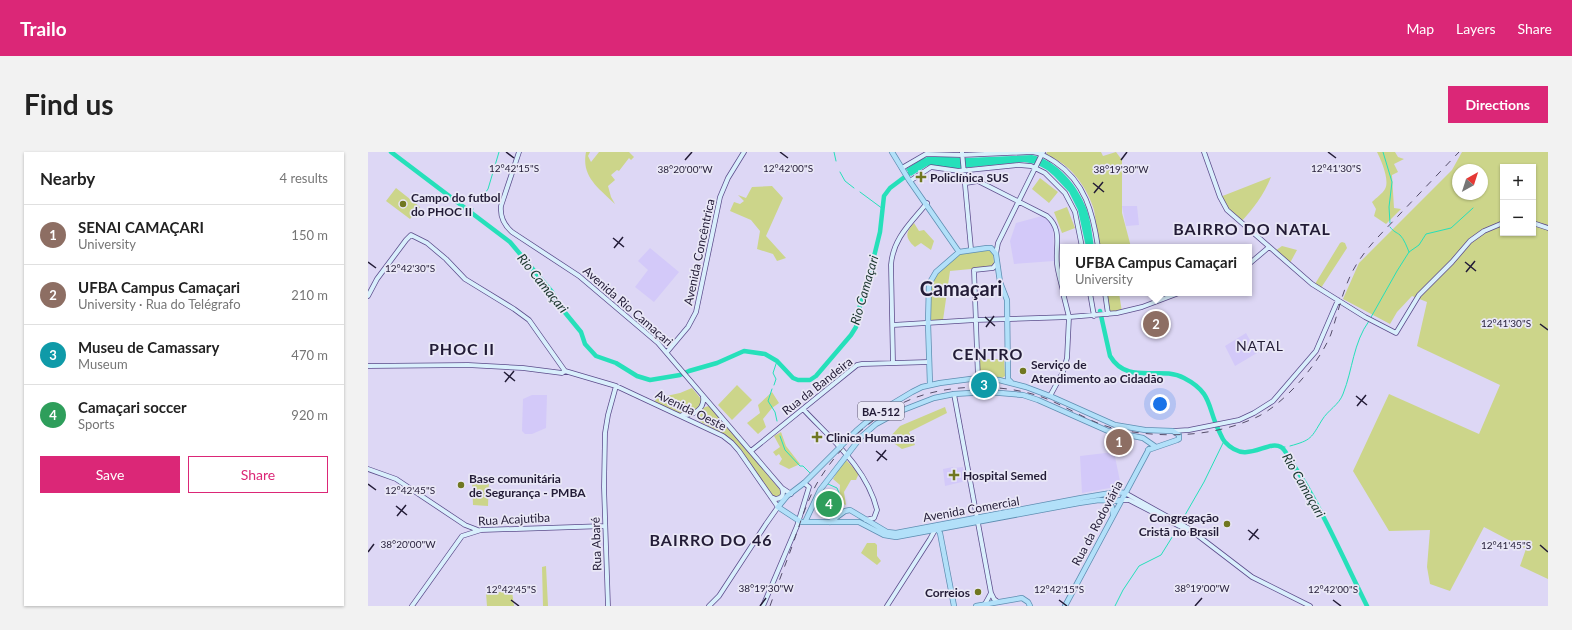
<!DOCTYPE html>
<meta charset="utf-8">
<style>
:root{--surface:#fff;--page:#f2f2f2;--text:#222;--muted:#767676;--line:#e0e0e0;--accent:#db2777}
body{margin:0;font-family:Lato,sans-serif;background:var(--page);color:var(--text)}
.controls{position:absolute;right:12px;top:12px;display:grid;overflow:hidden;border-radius:0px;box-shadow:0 1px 3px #0004}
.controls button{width:36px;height:36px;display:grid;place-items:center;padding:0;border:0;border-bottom:1px solid var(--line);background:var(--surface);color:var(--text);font:20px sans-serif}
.compass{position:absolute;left:1084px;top:12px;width:36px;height:36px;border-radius:50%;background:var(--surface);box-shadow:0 1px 3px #0004;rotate:39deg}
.you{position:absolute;left:792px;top:252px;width:14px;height:14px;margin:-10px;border:3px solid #fff;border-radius:50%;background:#1a73e8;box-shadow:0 0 0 6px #1a73e833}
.badge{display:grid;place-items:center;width:26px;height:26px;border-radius:50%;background:var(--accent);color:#fff;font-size:13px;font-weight:700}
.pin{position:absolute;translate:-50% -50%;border:2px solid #fff;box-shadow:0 1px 4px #0006}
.popup{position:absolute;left:692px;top:92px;width:192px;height:52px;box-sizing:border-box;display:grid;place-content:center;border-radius:0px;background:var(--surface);filter:drop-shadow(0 1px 3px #0005);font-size:13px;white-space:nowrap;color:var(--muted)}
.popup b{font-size:15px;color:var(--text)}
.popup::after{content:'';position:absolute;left:50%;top:100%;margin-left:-8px;border:8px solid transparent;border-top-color:var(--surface)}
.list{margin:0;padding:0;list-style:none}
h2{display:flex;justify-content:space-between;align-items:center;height:52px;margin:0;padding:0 16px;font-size:17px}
h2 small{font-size:13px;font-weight:400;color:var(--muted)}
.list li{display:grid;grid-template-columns:26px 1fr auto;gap:12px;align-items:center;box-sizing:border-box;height:60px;padding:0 16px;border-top:1px solid var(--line)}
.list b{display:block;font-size:15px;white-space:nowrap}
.list p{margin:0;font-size:13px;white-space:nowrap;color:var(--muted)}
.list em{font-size:13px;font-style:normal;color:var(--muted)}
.actions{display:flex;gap:8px;padding:12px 16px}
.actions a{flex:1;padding:9px 0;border:1px solid var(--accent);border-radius:0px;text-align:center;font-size:14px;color:var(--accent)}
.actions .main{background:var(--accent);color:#fff}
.map{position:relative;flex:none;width:1180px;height:454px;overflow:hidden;border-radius:0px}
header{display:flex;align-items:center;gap:24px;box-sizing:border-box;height:56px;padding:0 20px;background:var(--accent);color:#fff}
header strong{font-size:19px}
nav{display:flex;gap:22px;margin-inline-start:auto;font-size:14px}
.intro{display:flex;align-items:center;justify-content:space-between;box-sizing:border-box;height:96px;padding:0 24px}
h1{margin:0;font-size:28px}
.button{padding:10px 18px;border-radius:0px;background:var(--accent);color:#fff;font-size:14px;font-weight:700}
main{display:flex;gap:24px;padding:0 24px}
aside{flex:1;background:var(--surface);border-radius:0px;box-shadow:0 1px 3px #0004}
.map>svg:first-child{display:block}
</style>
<header>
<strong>Trailo</strong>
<nav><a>Map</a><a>Layers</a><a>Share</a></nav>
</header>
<div class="intro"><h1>Find us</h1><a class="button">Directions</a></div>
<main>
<aside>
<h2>Nearby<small>4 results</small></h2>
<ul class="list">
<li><span class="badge" style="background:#8d6e63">1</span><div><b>SENAI CAMAÇARI</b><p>University</p></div><em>150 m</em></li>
<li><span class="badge" style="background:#8d6e63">2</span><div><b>UFBA Campus Camaçari</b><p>University · Rua do Telégrafo</p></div><em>210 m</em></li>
<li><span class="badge" style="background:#0f9aa8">3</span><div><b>Museu de Camassary</b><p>Museum</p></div><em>470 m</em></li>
<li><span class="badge" style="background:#2e9e5b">4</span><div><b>Camaçari soccer</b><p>Sports</p></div><em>920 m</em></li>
</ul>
<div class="actions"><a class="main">Save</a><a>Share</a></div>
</aside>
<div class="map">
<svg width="1180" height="454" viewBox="0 0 1180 454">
<rect width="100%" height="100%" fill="#ddd7f5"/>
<path fill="#d3c9f9" d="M754 54H769L771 73 758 74Z
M674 64 680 66 685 72 686 109 646 112 642 89 648 71Z
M282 96 311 120 286 150 267 135 280 118 270 109Z
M790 162 792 163 798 179 787 182H782L777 166Z
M878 181 889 201 867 214 857 194Z
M164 243H179L178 276 164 282H157L154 279 155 247Z
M743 282 761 286 760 294H757L756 296H754L753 298 740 297Z
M746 300 753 334 714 341 712 304Z
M585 315V316L595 315 598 329 577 334 575 317Z"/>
<path fill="#ccd58a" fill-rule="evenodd" d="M218 0H222L220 4 223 10 231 0H261L266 5 263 8 261 6 251 19 249 18 243 23 247 28 240 34 243 45 247 52C231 36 213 25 218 0Z
M679 0H733L735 4 748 0 754 8V61L763 95H731C729 83 728 69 726 58 721 40 707 19 692 10 687 7 683 5 678 2Z
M1009 0H1027L1030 5 1036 7 1026 12 1030 20 1024 23 1026 56 1033 57 1018 72 1006 64 1008 57 1004 50C1008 46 1015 41 1017 37 1022 28 1013 8 1009 0Z
M1094 0H1180V427L1152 414 1158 397 1116 375 1082 439 1062 432 1059 415 1062 378 1021 379 985 319 1021 242 1111 282 1132 233 1049 194 1059 150 1044 144 1029 160 1022 172 975 147 991 111 1084 18ZM1135 15H1165V81H1135ZM1090 18H1114V42H1090Z
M903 25C896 43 885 57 872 71L859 58 852 45Z
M672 26 690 40 681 51 664 37Z
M404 34 415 46 398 84 418 106 409 109 405 102 389 97 392 79 383 68 362 59 366 50 372 52 376 49 370 43 378 46 384 35Z
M28 36 52 55 42 67 18 49Z
M699 55 707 76 694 81 686 60Z
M546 71 551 79 556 78 566 89 563 98 553 91 547 95C536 85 538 80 546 71Z
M974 90 977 91 979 96 953 136 947 132 972 91Z
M914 94 929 98 922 111 907 99Z
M621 97 625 100 626 111 624 115 582 119 575 168 561 169 562 136 565 128 571 119 594 101Z
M737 141H751L754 160 741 163Z
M610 207H636L637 224 634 226 611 224Z
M369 233 384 248 364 268 350 253Z
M324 236 334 248V251C318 271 305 258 286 250L289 246 312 241Z
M404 240 411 251 404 256 395 267 398 275 390 282 379 271 392 261 390 253Z
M341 254 344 256 413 339V343L410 346 406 345 356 283 331 269C327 262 334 255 341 254Z
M577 255 579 261 541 280 547 293 534 297 520 287 532 274Z
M413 280 418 294 432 312 421 317 411 312 414 307 411 302 408 304 405 300 412 295 406 284Z
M477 307 491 321 488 328H483L476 340 478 353 471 350 472 333 465 327Z
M104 327 121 328 120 354 105 353Z
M499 391H507L509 393V404L513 409 509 413 493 401Z
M178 414 180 454H175L174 415Z
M144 439 146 454H119L118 441Z"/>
<path fill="#26e0ba" d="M664 3C689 8 710 34 719 58 723 70 724 83 726 95H718L710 58 701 40 686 24 679 18 668 12 656 10 584 17 563 13 559 14 543 24 538 17 554 7 562 4 598 6Z"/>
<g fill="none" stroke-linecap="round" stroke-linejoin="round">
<path stroke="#26e0ba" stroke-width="1" d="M466 0 468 9
M1015 0 1024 30 1021 55 1022 71
M472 20 477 29 486 36
M492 40 515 57
M110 51 120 37 131 0
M103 61 105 57
M1022 75C1026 80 1028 80 1032 83 1036 87 1039 95 1041 100
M1002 167 1029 119 1041 100 1051 93 1058 82 1083 76 1105 56
M406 233 408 227 405 221 409 209
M404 237 400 249 407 260 409 269
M412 284 417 298 432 314H435L442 321
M922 294C944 288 943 286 954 268 960 258 971 253 975 242 985 217 985 191 1001 169
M914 295H917
M460 332 469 336 474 348
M813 370 836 330 856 289
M747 454 755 438 771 414 793 403 811 374"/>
<path stroke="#26e0ba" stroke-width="4.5" d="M23 0 142 90 184 140 190 152 213 180 217 192 228 204 248 211 269 224 282 228 312 223 321 219 349 211 376 199 397 202 409 209 425 226 430 228H442L448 224 483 183 488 175 493 148 501 125 512 80 516 44 522 36 546 18
M732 159 742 204C760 234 792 213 816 226 845 241 839 255 851 279 853 283 854 287 857 290 879 314 899 287 913 295 917 297 920 305 923 309 953 354 975 406 999 454"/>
<defs>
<path id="secondary" d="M151 0 133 54C132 64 136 73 144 80L211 124 290 191 414 336 423 342
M594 0 603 97
M836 0 852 45 859 58 944 132 997 165 1028 181 1051 143 1084 110 1102 89 1116 79 1135 71
M534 16 558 2 594 3 664 0C673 1 679 5 687 10 717 30 725 61 730 95
M542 29 563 15 591 19 651 13 663 14 677 21 697 41 707 60 714 95
M598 31 610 29 679 64C695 78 687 94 689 112 690 121 693 130 695 139
M1165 71 1180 76
M628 102 630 91 675 0
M881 112 901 95
M722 141 726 164
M737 141 740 162
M0 144 9 127 38 88 43 83 59 91 78 107 97 127 146 157 161 168 197 219
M525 173 607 168 701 165 749 161 774 155 811 141
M299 200 320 175 328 160 352 45 360 26 376 0
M525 211 523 113C525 86 543 71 559 51
M0 214 100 213 155 216 194 221 197 219
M197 219 248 234 355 284 364 291 371 299 410 355 398 372 351 444 341 454
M610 226 606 118 625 116 629 111
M586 242 623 441 626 447 630 450
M682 244 695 220 699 206 701 165 695 141
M435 257C463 287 499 316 509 358L506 366 498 368
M314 263C325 264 337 257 335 245
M805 279 821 278 871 268 886 261 905 249 948 199 970 148
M383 299 489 213 494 212 561 210
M0 317 28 327 97 373 110 378
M757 341 820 376 884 425 942 454
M403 345 408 347C415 346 416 342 414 336
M753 348H761L819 378
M617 452 623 441
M44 454 94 384 113 378 237 374
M240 454 236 335 237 281 240 263 248 234
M395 454 429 374 441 335 436 331
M519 454 562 387 567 378"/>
<path id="primary" d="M524 0 541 28 591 100
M562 233 560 171 561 132 568 120 591 100 619 96H623L628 102 632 130 639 148 640 227 643 230
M739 348 744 355 745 363
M753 348 746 349 731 348 711 351 528 385 516 383 491 370H433L410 355 419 344 436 331 488 279 502 267 519 255 544 240 554 235 572 231 610 226 631 228 658 235 682 244 747 273 777 278 805 279 811 283V287L809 288 780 298
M437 370 452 338 493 285 508 272 530 260 566 246 586 242 620 240 655 243 670 248 740 279 775 286 788 295
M462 370 477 359 482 358 519 380 528 381 713 346 749 340 757 341
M569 377 572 381 586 454
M608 454 654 446 660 450 662 454
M697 454 781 297"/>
</defs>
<use href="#secondary" stroke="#5c4c8b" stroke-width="5.5"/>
<use href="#primary" stroke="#5f8eb2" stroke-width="6"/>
<use href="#secondary" stroke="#d9effc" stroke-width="4"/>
<use href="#primary" stroke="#b2e0f9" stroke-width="4.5"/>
<path stroke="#554e6a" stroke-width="1" stroke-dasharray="7 7" stroke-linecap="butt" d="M402 454C410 431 419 409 427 386 433 368 439 350 448 333 468 298 502 265 539 249 577 232 631 231 671 244 695 252 717 268 741 275 749 278 757 278 765 280 807 286 852 283 891 264 918 250 952 210 963 182 971 158 976 131 990 110 1001 93 1017 78 1031 63 1051 42 1071 21 1091 0"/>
</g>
<path fill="none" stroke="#231c37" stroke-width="1.5" d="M138 0 146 6M412 0 420 6M960 0 968 6M317 8 324 0M753 8 759 0M725 31 736 40M726 41 735 30M245 86 256 95M246 96 255 85M0 110 8 116M1097 110 1108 119M1098 120 1107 109M617 165 627 174M1172 172 1180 178M618 175 626 164M136 220 147 229M137 230 146 219M988 244 999 253M989 254 998 243M508 299 519 308M509 309 518 298M0 332 8 338M28 354 39 363M29 364 38 353M880 378 891 387M881 388 890 377M1172 393 1180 400M0 400 6 392M143 448 151 454M691 448 699 454M965 448 973 454M392 454 398 446M827 454 834 446"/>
<g fill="#707720" stroke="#e9e7f6" stroke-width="1.5">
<path d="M551 19h4v4h4v4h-4v4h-4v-4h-4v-4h4z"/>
<circle cx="35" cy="52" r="4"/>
<circle cx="655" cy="219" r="4"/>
<path d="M447 279h4v4h4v4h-4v4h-4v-4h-4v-4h4z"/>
<path d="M584 317h4v4h4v4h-4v4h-4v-4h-4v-4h4z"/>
<circle cx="93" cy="333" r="4"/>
<circle cx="859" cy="372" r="4"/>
<circle cx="610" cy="440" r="4"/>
</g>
<g text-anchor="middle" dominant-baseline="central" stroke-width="3.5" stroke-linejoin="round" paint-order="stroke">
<rect fill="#e9e7f6" stroke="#5e5970" stroke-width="1" x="490" y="250" width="46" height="18" rx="3"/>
<g font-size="11" font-weight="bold" fill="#231c37">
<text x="513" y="259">BA-512</text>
</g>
<g font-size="12" font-weight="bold" fill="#231c37" stroke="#e9e7f6" text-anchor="start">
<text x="562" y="25">Policlínica SUS</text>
<text x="43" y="45">Campo do futbol<tspan x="43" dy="14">do PHOC II</tspan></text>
<text x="663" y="212">Serviço de<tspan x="663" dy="14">Atendimento ao Cidadão</tspan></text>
<text x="458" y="285">Clinica Humanas</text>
<text x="595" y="323">Hospital Semed</text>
<text x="101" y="326">Base comunitária<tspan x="101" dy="14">de Segurança - PMBA</tspan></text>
<text x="851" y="365" text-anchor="end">Congregação<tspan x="851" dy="14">Cristã no Brasil</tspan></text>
<text x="602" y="440" text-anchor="end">Correios</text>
</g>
<g font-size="12" fill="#231c37" stroke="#e9e7f6">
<text transform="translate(331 100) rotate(-78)">Avenida Concêntrica</text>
<text transform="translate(260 154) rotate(41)">Avenida Rio Camaçari</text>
<text transform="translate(449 234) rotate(-38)">Rua da Bandeira</text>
<text transform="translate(323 258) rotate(26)">Avenida Oeste</text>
<text transform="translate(603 357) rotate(-10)">Avenida Comercial</text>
<text transform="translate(146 367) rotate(-3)">Rua Acajutiba</text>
<text transform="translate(729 371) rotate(-62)">Rua da Rodoviária</text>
<text transform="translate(228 392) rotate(-92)">Rua Abaré</text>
</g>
<g font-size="13" font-style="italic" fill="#1a352d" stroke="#e9e7f6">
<text transform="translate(175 131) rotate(51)">Rio Camaçari</text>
<text transform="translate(496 138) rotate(-74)">Rio Camaçari</text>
<text transform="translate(936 333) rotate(60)">Rio Camaçari</text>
</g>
<g font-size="14" letter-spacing="1" fill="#231c37" stroke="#e9e7f6">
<text x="892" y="193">NATAL</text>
</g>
<g font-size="16" font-weight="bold" letter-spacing="1" fill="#231c37" stroke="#e9e7f6">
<text x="884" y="76">BAIRRO DO NATAL</text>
<text x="94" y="196">PHOC II</text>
<text x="620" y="201">CENTRO</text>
<text x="343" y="387">BAIRRO DO 46</text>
</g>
<g font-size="20" font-weight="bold" fill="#231c37" stroke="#e9e7f6">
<text x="593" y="136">Camaçari</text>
</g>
</g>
<g font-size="10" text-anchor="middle" fill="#231c37" stroke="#e9e7f6" stroke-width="3.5" stroke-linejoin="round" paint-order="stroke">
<text x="146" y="20">12°42'15"S</text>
<text x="420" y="20">12°42'00"S</text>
<text x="968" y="20">12°41'30"S</text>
<text x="753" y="21">38°19'30"W</text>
<text x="317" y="21">38°20'00"W</text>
<text x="42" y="120">12°42'30"S</text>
<text x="1138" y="175">12°41'30"S</text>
<text x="42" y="342">12°42'45"S</text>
<text x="40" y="396">38°20'00"W</text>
<text x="1138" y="397">12°41'45"S</text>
<text x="398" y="440">38°19'30"W</text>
<text x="834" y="440">38°19'00"W</text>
<text x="143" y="441">12°42'45"S</text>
<text x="691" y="441">12°42'15"S</text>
<text x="965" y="441">12°42'00"S</text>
</g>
</svg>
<div class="controls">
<button>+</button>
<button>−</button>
</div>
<svg class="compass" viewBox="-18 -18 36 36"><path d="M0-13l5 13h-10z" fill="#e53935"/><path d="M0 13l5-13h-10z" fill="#767676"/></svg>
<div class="you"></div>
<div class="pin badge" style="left:751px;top:290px;background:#8d6e63">1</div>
<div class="pin badge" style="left:788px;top:172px;background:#8d6e63">2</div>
<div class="popup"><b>UFBA Campus Camaçari</b>University</div>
<div class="pin badge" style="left:616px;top:233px;background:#0f9aa8">3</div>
<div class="pin badge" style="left:461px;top:352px;background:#2e9e5b">4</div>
</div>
</main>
